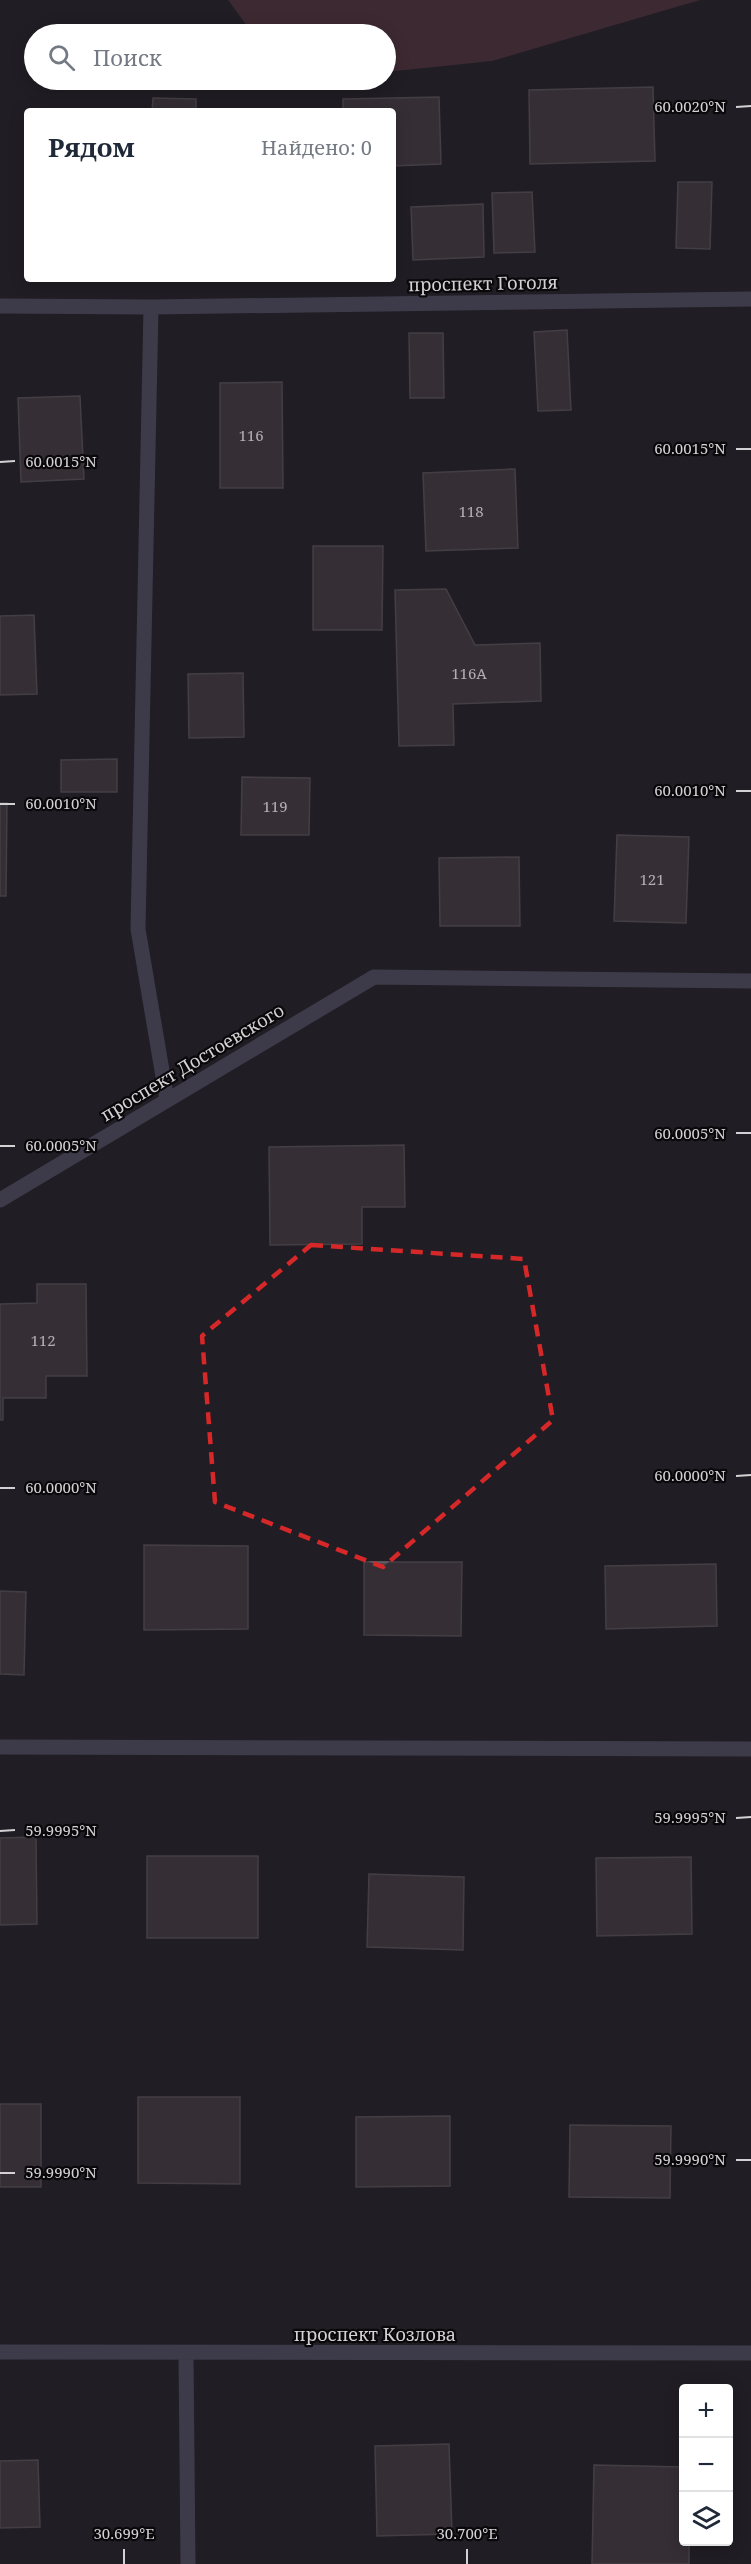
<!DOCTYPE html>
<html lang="ru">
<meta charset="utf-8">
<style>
:root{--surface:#fff;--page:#f2f2f3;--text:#1f2937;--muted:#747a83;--line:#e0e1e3}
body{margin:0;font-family:"Noto Serif",serif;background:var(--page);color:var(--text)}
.controls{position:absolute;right:18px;bottom:18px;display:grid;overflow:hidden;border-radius:6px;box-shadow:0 3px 15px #0003}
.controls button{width:54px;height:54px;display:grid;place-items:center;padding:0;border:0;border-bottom:2px solid var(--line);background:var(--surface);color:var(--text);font:30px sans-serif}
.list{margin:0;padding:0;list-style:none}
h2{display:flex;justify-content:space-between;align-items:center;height:78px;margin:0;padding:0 24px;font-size:26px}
h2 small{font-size:20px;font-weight:400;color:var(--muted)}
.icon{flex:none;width:33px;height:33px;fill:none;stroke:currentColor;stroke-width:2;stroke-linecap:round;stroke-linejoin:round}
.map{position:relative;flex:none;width:751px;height:2564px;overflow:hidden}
.search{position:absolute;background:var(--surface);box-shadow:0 3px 15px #0003;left:24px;top:24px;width:372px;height:66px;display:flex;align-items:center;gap:15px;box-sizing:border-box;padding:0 21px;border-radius:33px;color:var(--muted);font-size:22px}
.panel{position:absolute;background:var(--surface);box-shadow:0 3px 15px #0003;left:24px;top:108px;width:372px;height:174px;border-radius:6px}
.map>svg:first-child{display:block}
</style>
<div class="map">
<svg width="751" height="2564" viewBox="0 0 751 2564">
<rect width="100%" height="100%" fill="#211d24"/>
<path fill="#5f3844" d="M228 0H700L492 61 386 72V34H253Z"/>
<path fill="#4e464b" stroke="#6d656b" stroke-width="1.5" d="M653 87 655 161 530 164 529 90Z
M439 97 441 164 393 166V111H343V99Z
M153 98 196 99V111H152Z
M678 182H712L710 249 676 248Z
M532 192 535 252 494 253 492 193Z
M483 204 484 257 413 260 411 207Z
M567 330 571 410 538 411 534 332Z
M409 333H443L444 398H410Z
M282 382 283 488H220V383Z
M80 396 84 479 21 482 18 398Z
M515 469 518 548 426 551 423 473Z
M313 546H383L382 630H313Z
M446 589 475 645 540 643 541 701 453 704 454 745 399 746 395 590Z
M34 615 37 694 0 695V616Z
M243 673 244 737 189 738 188 674Z
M117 759V792H61V760Z
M242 777 310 778 309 835H241Z
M0 803H7L6 896H0Z
M617 835 689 837 686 923 614 921Z
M519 857 520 926H440L439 858Z
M404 1145 405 1207H362V1244L270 1245 269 1147Z
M37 1284H86L87 1376H46V1398H3V1420H0V1304L37 1303Z
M144 1545 248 1546V1629L144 1630Z
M364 1562H462L461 1636 364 1635Z
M716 1564 717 1626 606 1629 605 1566Z
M0 1591 26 1592 24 1675 0 1674Z
M36 1837 37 1924 0 1925V1838Z
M147 1856H258V1938H147Z
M691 1857 692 1934 597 1936 596 1858Z
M369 1874 464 1877 463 1950 367 1947Z
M138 2097H240V2184L138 2183Z
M0 2104H41V2187H0Z
M450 2116V2186L356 2187V2117Z
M570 2125 671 2126 670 2198 569 2197Z
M449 2444 452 2534 377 2536 375 2446Z
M38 2460 40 2527 0 2528V2461Z
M594 2465 684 2467V2542H689V2564H592Z"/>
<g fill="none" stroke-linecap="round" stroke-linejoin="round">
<path stroke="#616078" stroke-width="15" d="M0 306 151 307 751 299
M151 307 138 929 167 1100
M0 1200 374 977 751 981
M0 1747 751 1749
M0 2352 751 2353
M186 2354 188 2564"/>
</g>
<path d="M0 0H751V2564H0ZM311 1245 524 1259 553 1420 383 1567 215 1502 202 1336Z" fill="#211d24" fill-opacity=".55" fill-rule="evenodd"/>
<path fill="none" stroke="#d62828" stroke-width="4.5" stroke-dasharray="12 8" stroke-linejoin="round" d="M311 1245 524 1259 553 1420 383 1567 215 1502 202 1336Z"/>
<path fill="none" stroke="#d4d1d5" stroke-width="2" d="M736 107 751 106M736 449H751M0 462 15 461M736 791H751M0 804H15M736 1133H751M0 1146H15M736 1476 751 1475M0 1488H15M736 1818 751 1817M0 1831 15 1830M736 2160H751M0 2173H15M124 2549V2564M467 2549V2564"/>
<g text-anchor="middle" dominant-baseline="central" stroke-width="4.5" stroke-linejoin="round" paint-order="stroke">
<g font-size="15" fill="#b2aeb2">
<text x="251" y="435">116</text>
<text x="471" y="511">118</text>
<text x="469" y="673">116А</text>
<text x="275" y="806">119</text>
<text x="652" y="879">121</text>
<text x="43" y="1340">112</text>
</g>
<g font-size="18" fill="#d4d1d5" stroke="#0a080b">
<text transform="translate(483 283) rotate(-1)">проспект Гоголя</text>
<text transform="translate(192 1062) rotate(-31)">проспект Достоевского</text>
<text x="375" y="2334">проспект Козлова</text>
</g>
</g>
<g font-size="15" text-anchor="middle" fill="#d4d1d5" stroke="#0a080b" stroke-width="4.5" stroke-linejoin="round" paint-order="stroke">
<text x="690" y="112">60.0020°N</text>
<text x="690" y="454">60.0015°N</text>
<text x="61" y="467">60.0015°N</text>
<text x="690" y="796">60.0010°N</text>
<text x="61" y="809">60.0010°N</text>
<text x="690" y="1139">60.0005°N</text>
<text x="61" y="1151">60.0005°N</text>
<text x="690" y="1481">60.0000°N</text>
<text x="61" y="1493">60.0000°N</text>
<text x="690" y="1823">59.9995°N</text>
<text x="61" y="1836">59.9995°N</text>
<text x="690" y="2165">59.9990°N</text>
<text x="61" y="2178">59.9990°N</text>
<text x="124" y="2539">30.699°E</text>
<text x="467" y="2539">30.700°E</text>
</g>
</svg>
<div class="controls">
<button>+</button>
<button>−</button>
<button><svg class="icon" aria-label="layers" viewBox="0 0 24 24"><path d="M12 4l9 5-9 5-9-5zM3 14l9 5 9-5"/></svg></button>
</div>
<div class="search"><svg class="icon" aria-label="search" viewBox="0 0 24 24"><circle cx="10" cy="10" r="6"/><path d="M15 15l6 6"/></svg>Поиск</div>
<section class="panel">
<h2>Рядом<small>Найдено: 0</small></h2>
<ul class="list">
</ul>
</section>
</div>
